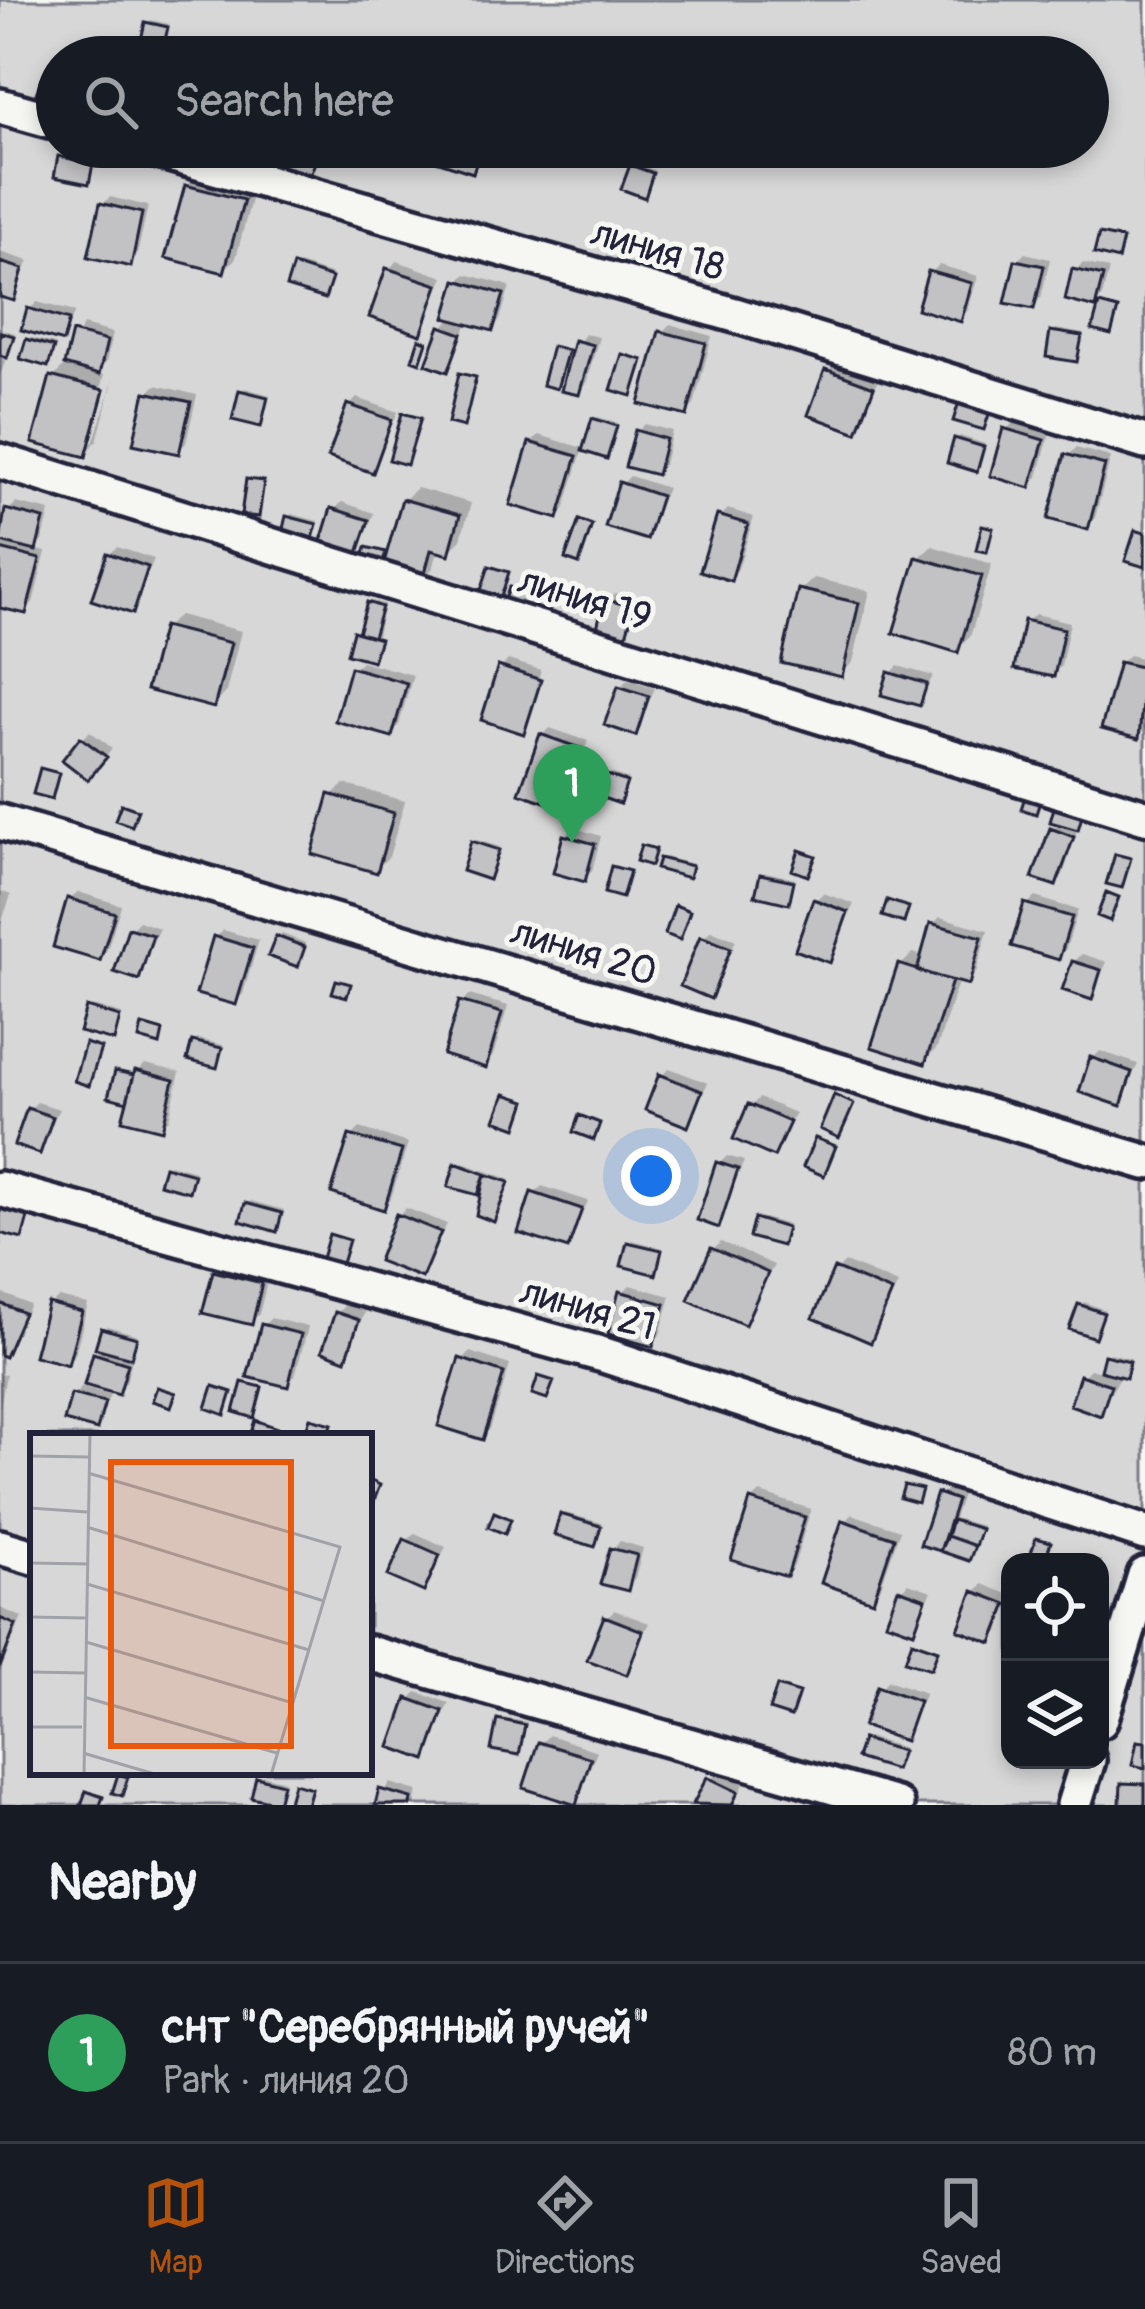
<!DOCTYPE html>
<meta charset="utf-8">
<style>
:root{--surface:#171b24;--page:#20242c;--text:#f1f3f6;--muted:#9ea1a6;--line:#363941;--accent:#b45309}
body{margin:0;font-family:Pangolin,sans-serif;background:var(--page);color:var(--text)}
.controls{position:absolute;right:36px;bottom:36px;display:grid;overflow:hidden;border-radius:24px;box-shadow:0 6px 18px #0003}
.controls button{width:108px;height:108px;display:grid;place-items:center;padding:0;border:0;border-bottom:3px solid var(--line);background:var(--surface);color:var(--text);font:60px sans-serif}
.you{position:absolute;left:651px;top:1176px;width:42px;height:42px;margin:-30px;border:9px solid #fff;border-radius:50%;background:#1a73e8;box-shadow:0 0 0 18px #1a73e833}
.badge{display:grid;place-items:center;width:78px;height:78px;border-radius:50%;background:var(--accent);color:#fff;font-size:39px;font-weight:700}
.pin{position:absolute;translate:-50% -99px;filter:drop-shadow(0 3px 6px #0008)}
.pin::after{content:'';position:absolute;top:63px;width:42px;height:36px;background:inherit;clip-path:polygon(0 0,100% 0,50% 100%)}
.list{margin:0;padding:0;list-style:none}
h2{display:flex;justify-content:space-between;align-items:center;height:156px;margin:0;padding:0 48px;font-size:51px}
h2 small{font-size:39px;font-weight:400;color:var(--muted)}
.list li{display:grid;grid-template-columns:78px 1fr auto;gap:36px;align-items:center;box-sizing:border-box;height:180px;padding:0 48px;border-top:3px solid var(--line)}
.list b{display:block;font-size:45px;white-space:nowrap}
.list p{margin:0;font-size:39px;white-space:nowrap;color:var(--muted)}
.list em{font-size:39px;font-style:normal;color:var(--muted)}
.icon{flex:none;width:66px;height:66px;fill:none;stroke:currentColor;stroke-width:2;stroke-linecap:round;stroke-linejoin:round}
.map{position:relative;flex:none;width:1145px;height:1805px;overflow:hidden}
.search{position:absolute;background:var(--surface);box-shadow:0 6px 18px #0003;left:36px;right:36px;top:36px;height:132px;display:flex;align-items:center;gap:30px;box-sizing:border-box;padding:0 42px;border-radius:66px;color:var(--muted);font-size:45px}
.sheet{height:336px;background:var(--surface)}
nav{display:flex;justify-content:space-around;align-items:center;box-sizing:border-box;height:168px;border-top:3px solid var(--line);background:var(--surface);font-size:33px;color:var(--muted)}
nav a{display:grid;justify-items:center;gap:6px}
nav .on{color:var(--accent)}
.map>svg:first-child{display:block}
</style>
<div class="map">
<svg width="1145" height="1805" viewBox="0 0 1145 1805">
<rect width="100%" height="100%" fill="#f6f6f2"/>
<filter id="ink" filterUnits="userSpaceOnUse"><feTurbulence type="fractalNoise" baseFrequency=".00833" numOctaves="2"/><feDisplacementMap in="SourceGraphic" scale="24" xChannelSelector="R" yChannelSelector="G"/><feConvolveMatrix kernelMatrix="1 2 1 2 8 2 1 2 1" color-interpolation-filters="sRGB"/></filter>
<g filter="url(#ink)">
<path fill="#d7d7d7" stroke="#7c7c89" stroke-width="3" fill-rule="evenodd" d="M0 0H1145V1805H0ZM57 57H1088V147H57ZM33 1436H369V1772H33ZM1010 1562H1100V1760H1010Z"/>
<path fill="#0003" d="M151 20 169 24 163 41 148 23Z
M229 47 247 53 246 57H220Z
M323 49 345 57H315Z
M64 155 94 161 91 178 88 181 61 158Z
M635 163 654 170 647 191 632 166Z
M200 174 254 188 236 258 224 270 187 186Z
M110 197 148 206 137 255 130 263 102 205Z
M0 252 29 261 13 297 0 294Z
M1025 253 1050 259 1041 298 1033 306 1017 261Z
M397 261 444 277 420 332 389 269Z
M1083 263 1109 269 1102 297 1094 305 1075 271Z
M299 264 333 275 327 292 296 267Z
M939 265 978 276 968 310 961 318 931 273Z
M466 274 510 286 500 320 492 328 469 321 447 369 442 328 453 317 458 282Z
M37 302 75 312 62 339 29 310Z
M670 324 712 336 694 405 686 413 662 332Z
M83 325 113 333 106 363 96 373 104 375 86 443H93L114 378 97 441 85 454 53 378 65 365Z
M0 329 15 333 0 376Z
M1056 329 1083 334 1076 359 1053 332Z
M585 334 599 337 586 384 578 392 568 374 557 386 555 347 575 349Z
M32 338 55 344 47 363 29 341Z
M836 363 879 379 856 429 828 371Z
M156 385 197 395 186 443 178 451 148 393Z
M245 388 270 395 260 424 242 392Z
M357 398 398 412 372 469 349 406Z
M598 417 618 423 606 455 595 420Z
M1014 422 1050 433 1038 477 1030 484 1006 430Z
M645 424 672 431 664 464 656 472 637 432Z
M539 435 583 448 565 508 557 516 531 443Z
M960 436 985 444 976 468 957 439Z
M1076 448 1111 457 1095 518 1087 526 1068 456Z
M630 476 667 488 646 537 622 484Z
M417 488 471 503 461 539 449 552 439 549 433 568 421 581 389 558 380 567 369 548 390 551 404 500Z
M342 502 374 513 356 553 334 510Z
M16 503 50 511 43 540 34 549 46 552 33 603 25 611 0 604V548L7 541 8 511Z
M728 509 754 517 738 569 730 577 720 517Z
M292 514 318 521 311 538 289 518Z
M932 546 992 564 970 637 957 649 919 558Z
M117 547 154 559 132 610 109 555Z
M814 578 870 591 853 662 841 674 801 590Z
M514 586 541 593 534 609 511 589Z
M615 593 640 599 624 636 607 601Z
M372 601 384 604 372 658 351 652Z
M1035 614 1070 622 1061 666 1053 674 1027 622Z
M179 615 241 631 226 692 213 705 166 627Z
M1129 655 1145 659V729L1138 736 1121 663Z
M508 660 541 670 523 730 501 668Z
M361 661 413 675 399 725 391 733 353 669Z
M898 666 933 676 919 703 890 674Z
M628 679 655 688 635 732 620 687Z
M550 728 588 741 561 805 542 736Z
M90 731 112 748 96 769 66 759Z
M610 773 629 779 619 801 607 776Z
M344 784 405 801 389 857 376 869 331 796Z
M1086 802 1063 875 1055 882 1052 830Z
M574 828 601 836 592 871 584 879 566 836Z
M477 840 500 847 488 876 474 843Z
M665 857 693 864 691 871 662 860Z
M766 872 795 879 788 901 763 875Z
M0 891 11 895 0 927Z
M78 892 121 905 107 950 100 958 70 900Z
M823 893 854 904 829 959 815 901Z
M1035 897 1078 910 1066 949 1058 957 1027 904Z
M940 917 988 930 976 973 968 981 959 979 937 1048 924 1061 901 965 913 953 924 956 932 925Z
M139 921 159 928 138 976 131 929Z
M223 930 259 940 243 994 235 1002 216 938Z
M711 930 736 940 710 995 703 938Z
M282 934 306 943 300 960 278 938Z
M1082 954 1107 962 1091 997 1074 962Z
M469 995 508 1006 493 1056 485 1064 462 1003Z
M92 1006 122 1014 113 1038 88 1009Z
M198 1039 223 1045 216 1064 195 1042Z
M1100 1051 1138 1064 1120 1103 1092 1059Z
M145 1064 180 1072 169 1119 161 1126 130 1100 118 1072 137 1073Z
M669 1068 708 1083 687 1123 662 1076Z
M759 1098 795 1113 774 1153 751 1106Z
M37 1102 59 1109 39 1150 29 1110Z
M360 1128 408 1143 391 1198 383 1206 352 1136Z
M727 1156 744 1161 718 1224 719 1164Z
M460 1162 510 1179 494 1218 484 1185 477 1192Z
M170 1164 195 1171 188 1189 166 1167Z
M542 1186 588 1201 568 1246 534 1194Z
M251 1201 284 1210 279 1225 276 1229 248 1204Z
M406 1208 447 1224 422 1275 398 1216Z
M760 1217 789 1225 781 1243 757 1220Z
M632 1240 663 1248 655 1271 629 1243Z
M721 1242 774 1265 744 1322 713 1250Z
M845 1262 898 1284 870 1339 837 1270Z
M223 1264 269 1275 259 1314 251 1322 215 1272Z
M630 1285 671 1296 660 1335 652 1343 622 1293Z
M0 1292 30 1305 4 1354 0 1352Z
M59 1297 88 1304 75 1354 67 1362 51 1304Z
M1084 1302 1105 1310 1097 1331 1081 1305Z
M345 1305 365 1312 345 1356 337 1313Z
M271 1318 308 1327 295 1376 287 1384 263 1326Z
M107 1326 138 1335 126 1383 112 1390 96 1426 74 1395 82 1387 108 1394 96 1355 104 1347Z
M470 1352 510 1365 490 1429 482 1437 462 1360Z
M1110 1353 1131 1358 1100 1412 1083 1376 1090 1369 1103 1373Z
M0 1374 6 1375 0 1408Z
M947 1487 963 1492 954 1518 982 1526 968 1558 923 1543Z
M760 1493 811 1509 794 1566 786 1574 752 1501Z
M565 1513 602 1523 598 1540 594 1543 562 1516Z
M852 1514 900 1530 880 1589 872 1597 844 1522Z
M415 1533 446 1547 423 1588 407 1541Z
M620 1541 643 1548 635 1579 627 1587 613 1549Z
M908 1583 932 1591 913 1629 901 1591Z
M983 1584 1010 1595 999 1632 991 1640 975 1592Z
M0 1608 22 1617 0 1673Z
M614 1610 649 1623 626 1671 606 1618Z
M888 1680 925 1693 904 1737 880 1688Z
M417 1692 449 1703 425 1756 409 1700Z
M503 1718 527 1722 518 1752 500 1721Z
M549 1735 597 1751 575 1802 541 1743Z
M868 1737 903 1748 898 1764 894 1767 865 1740Z
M717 1771 744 1784 734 1805 697 1803Z
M262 1775 285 1781 278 1800 258 1778Z
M390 1783 418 1791 415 1805H378Z"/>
<path fill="#c2c2c4" stroke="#22223b" stroke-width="3" d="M145 22 168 27 164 45 141 40Z
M42 78 57 83V107L34 99Z
M286 147H321L307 183 276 170Z
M427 147H481L473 173 424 157Z
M58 156 93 164 89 184 54 177Z
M630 165 653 173 645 198 621 189Z
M185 185 244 200 224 273 165 258Z
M100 203 142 213 131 267 88 257Z
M1099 234 1123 239 1118 260 1094 254Z
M1015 260 1044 266 1034 309 1005 303Z
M0 262 23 269 14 301 0 297Z
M293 265 332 278 325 299 286 287Z
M386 268 438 285 421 335 369 317Z
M1072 269 1103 276 1095 308 1065 300Z
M928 271 972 283 961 322 917 309Z
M456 280 504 294 493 331 445 318Z
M1099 304 1118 309 1111 335 1092 330Z
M27 308 69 320 63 342 21 330Z
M440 326 462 334 448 372 426 364Z
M659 331 706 343 687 416 639 404Z
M1050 331 1082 336 1077 362 1046 357Z
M0 332 14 336 7 358 0 355Z
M72 332 107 341 99 375 64 365Z
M26 339 54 347 48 367 20 359Z
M419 339 427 342 420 363 412 360Z
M574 340 593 345 579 395 561 391Z
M552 346 568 350 557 389 542 385Z
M622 354 643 360 632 396 611 390Z
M825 369 874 387 857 433 808 415Z
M459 373 476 377 464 427 448 423Z
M50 376 104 390 86 457 32 443Z
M239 390 268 397 261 427 232 420Z
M145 392 191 402 179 454 133 444Z
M959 402 990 411 984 430 953 421Z
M347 404 392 420 373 473 328 457Z
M402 413 421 418 407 465 389 460Z
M592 418 617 426 607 459 582 451Z
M1003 428 1044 440 1030 488 990 476Z
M635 430 666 439 657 475 625 467Z
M954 438 984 447 977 472 947 463Z
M529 442 577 456 558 519 510 505Z
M1065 454 1105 465 1088 530 1048 519Z
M246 479 264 481 259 517 241 515Z
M619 482 661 496 647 540 605 527Z
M402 499 460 515 449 555 431 550 422 584 381 573Z
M331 508 369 520 357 556 320 544Z
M5 509 44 519 36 551 0 542Z
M717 515 748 524 731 581 700 571Z
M286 516 317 524 312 542 282 533Z
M579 520 592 525 579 564 565 559Z
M982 525 993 528 987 552 976 550Z
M1135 530 1145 533V567L1125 561Z
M366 547 386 552 380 570 361 564Z
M0 549 40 559 26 614 0 608Z
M107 553 148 567 133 614 91 600Z
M916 557 982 576 958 653 893 633Z
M489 566 509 572 501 597 481 590Z
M509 587 539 596 534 613 504 604Z
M798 589 859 603 842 677 781 663Z
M604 599 634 607 625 639 596 632Z
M367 602 382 607 373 637 358 633Z
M1024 620 1064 629 1054 677 1014 669Z
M163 626 231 643 214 708 146 690Z
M353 631 380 639 373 661 347 654Z
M1119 662 1145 668 1139 739 1101 729Z
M498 666 541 680 524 734 481 720Z
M350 667 407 683 392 737 335 721Z
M888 672 927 684 920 706 881 695Z
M618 686 649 696 636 736 604 725Z
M540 734 582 749 562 808 519 793Z
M80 737 107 757 88 780 62 760Z
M40 768 59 773 52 799 33 794Z
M604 774 627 782 620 804 597 796Z
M1028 788 1043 792 1036 814 1021 809Z
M329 794 394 813 377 873 312 854Z
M1057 797 1085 805 1078 830 1050 822Z
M121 804 138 810 132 826 115 820Z
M1050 828 1074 837 1056 886 1032 878Z
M563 835 595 844 585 882 553 873Z
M471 841 499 850 489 880 462 871Z
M641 845 656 849 651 866 636 861Z
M799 850 816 856 808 876 792 870Z
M1115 854 1131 858 1122 888 1106 884Z
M659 858 692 866 689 878 656 869Z
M611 866 630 871 622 898 604 893Z
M760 874 794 881 789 904 755 896Z
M1106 892 1119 897 1110 921 1097 916Z
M67 898 115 913 100 961 53 947Z
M813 899 848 912 830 963 795 950Z
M887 900 909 907 904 923 882 916Z
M1024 903 1072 917 1059 960 1011 946Z
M675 905 690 911 680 940 665 934Z
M930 923 982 937 969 985 917 971Z
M128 928 153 935 139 980 114 972Z
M213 936 253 948 236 1005 196 994Z
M276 936 305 947 298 967 268 956Z
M700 936 731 948 711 999 680 986Z
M1072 961 1101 970 1092 1000 1062 990Z
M898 964 952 981 925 1064 871 1047Z
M336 980 351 984 347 997 332 993Z
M459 1001 502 1013 486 1068 443 1055Z
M86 1007 120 1017 114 1041 79 1032Z
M142 1025 163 1031 160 1045 139 1039Z
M192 1041 222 1048 217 1068 187 1060Z
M85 1043 101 1048 89 1086 74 1081Z
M1090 1057 1132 1072 1121 1106 1079 1092Z
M135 1070 174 1080 162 1130 122 1120Z
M115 1071 134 1075 127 1102 108 1097Z
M659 1074 702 1091 688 1127 645 1110Z
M505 1094 526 1101 517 1128 495 1120Z
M834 1095 854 1104 839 1138 820 1129Z
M748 1104 790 1122 774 1157 733 1139Z
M27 1108 53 1117 40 1154 14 1145Z
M579 1115 600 1123 594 1140 573 1132Z
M349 1135 402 1150 384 1210 331 1193Z
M815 1138 836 1146 824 1176 803 1167Z
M716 1162 738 1169 719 1228 697 1220Z
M455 1163 485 1174 478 1195 448 1187Z
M164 1166 194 1174 189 1192 159 1184Z
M485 1174 509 1182 494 1222 476 1215Z
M531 1192 582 1209 568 1249 518 1233Z
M0 1200 30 1210 22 1239 0 1233Z
M245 1203 282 1213 277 1232 240 1221Z
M396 1214 441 1232 422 1278 378 1261Z
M754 1218 787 1228 782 1246 749 1237Z
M329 1234 349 1240 341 1267 321 1262Z
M627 1242 662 1250 656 1275 621 1266Z
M711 1248 768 1273 745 1325 688 1300Z
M834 1268 892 1292 871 1343 813 1318Z
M213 1271 262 1283 252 1325 202 1313Z
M619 1291 665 1304 653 1347 608 1334Z
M0 1303 24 1313 5 1357 0 1355Z
M48 1303 82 1312 68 1365 34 1356Z
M1078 1304 1104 1313 1095 1338 1069 1329Z
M335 1312 359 1320 346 1360 322 1351Z
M261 1324 301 1334 288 1387 247 1377Z
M101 1328 137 1338 131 1358 95 1348Z
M93 1353 128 1364 119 1395 84 1385Z
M1104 1355 1130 1361 1126 1378 1100 1371Z
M459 1358 504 1373 483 1440 438 1426Z
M1080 1375 1111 1385 1101 1416 1070 1405Z
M538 1376 554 1381 547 1399 532 1394Z
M242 1382 262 1387 254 1418 234 1412Z
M213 1386 232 1392 225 1415 206 1408Z
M157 1387 176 1393 171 1407 152 1401Z
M71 1394 105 1402 97 1430 64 1421Z
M310 1418 332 1424 328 1436H304Z
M255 1420 277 1428 274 1436H250Z
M369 1480 380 1485 369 1514Z
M904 1485 922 1489 918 1503 900 1498Z
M937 1493 957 1500 940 1551 920 1545Z
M750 1500 805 1517 787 1577 731 1560Z
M494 1512 511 1519 505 1534 488 1527Z
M560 1514 601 1526 595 1547 554 1535Z
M842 1520 894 1538 873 1601 821 1583Z
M952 1520 981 1529 975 1546 947 1536Z
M947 1536 975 1546 969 1561 940 1551Z
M1036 1538 1051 1542 1046 1557 1031 1553Z
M404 1539 440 1555 424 1592 388 1576Z
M610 1548 637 1555 628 1591 600 1584Z
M898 1589 926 1599 914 1632 886 1622Z
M973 1591 1007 1604 992 1643 958 1630Z
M604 1616 643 1631 627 1675 587 1660Z
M0 1618 16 1625 0 1667Z
M912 1641 938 1650 931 1669 905 1661Z
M777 1686 799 1693 791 1717 769 1710Z
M877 1686 919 1701 905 1741 863 1726Z
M407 1698 443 1711 426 1760 390 1747Z
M497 1719 525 1725 519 1755 491 1750Z
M862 1739 902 1751 895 1770 856 1758Z
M1137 1741 1145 1742V1768L1132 1765Z
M538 1742 591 1758 576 1805 523 1788Z
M118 1774 128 1777 122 1796 112 1793Z
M256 1777 283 1784 278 1803 251 1797Z
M707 1777 738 1792 732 1805 693 1804Z
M294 1783 312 1788 307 1805H288Z
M1121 1783 1145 1784V1805H1120Z
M379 1789 412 1798 411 1805H375Z
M86 1791 103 1797 100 1805H81Z"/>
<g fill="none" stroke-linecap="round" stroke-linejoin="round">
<defs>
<path id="street" d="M0 106 57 122
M145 147 735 315 1145 442
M0 461 1145 817
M0 822 1145 1162
M0 1189 604 1355 1145 1533
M0 1547 33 1557
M369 1653 896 1805
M1100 1721 1145 1575
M1074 1805 1088 1760"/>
</defs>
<use href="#street" stroke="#22223b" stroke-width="42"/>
<use href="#street" stroke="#f6f6f2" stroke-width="33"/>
</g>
</g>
<g text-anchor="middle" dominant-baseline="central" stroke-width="10" stroke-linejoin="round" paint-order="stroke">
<g font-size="39" fill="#22223b" stroke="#f6f6f2">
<text transform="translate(658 250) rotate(16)">линия 18</text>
<text transform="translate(585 599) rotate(17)">линия 19</text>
<text transform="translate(584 952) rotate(17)">линия 20</text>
<text transform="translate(588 1309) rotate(16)">линия 21</text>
</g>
</g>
<g transform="translate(30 1433)">
<rect width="342" height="342" fill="#f6f6f2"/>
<path d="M0 0H342V342H0Z" fill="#d7d7d7"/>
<path fill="none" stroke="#a1a1a9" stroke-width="3" d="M0 23 59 24M58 40 310 114 241 342M0 75 57 79M57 94 294 168M0 130 58 131M57 151 279 217M0 184 56 185M56 209 263 270M0 239 55 240M54 264 247 320M0 294H52M53 320 128 342M54 342 60 0"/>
<path fill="#e8590c" fill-opacity="0.15" stroke="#e8590c" stroke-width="6" d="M81 29H261V313H81Z"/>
<rect width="342" height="342" fill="none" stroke="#22223b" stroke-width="6"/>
</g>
</svg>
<div class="controls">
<button><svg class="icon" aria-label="locate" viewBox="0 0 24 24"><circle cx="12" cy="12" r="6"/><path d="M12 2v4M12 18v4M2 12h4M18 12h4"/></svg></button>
<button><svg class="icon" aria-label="layers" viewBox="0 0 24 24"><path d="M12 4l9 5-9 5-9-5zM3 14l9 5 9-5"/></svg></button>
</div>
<div class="you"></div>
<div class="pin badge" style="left:572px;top:843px;background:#2e9e5b">1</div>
<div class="search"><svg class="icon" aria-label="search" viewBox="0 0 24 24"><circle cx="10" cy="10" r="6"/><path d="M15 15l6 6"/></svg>Search here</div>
</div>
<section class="sheet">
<h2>Nearby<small></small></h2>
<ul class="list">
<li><span class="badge" style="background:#2e9e5b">1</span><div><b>снт &quot;Серебрянный ручей&quot;</b><p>Park · линия 20</p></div><em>80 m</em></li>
</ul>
</section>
<nav>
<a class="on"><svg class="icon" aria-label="map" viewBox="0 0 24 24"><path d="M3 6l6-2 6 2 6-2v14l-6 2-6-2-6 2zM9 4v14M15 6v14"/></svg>Map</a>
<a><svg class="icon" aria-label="directions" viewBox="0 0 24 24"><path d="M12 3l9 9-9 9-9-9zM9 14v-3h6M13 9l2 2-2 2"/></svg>Directions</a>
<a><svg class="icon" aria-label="saved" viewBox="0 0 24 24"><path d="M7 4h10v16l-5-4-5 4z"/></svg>Saved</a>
</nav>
